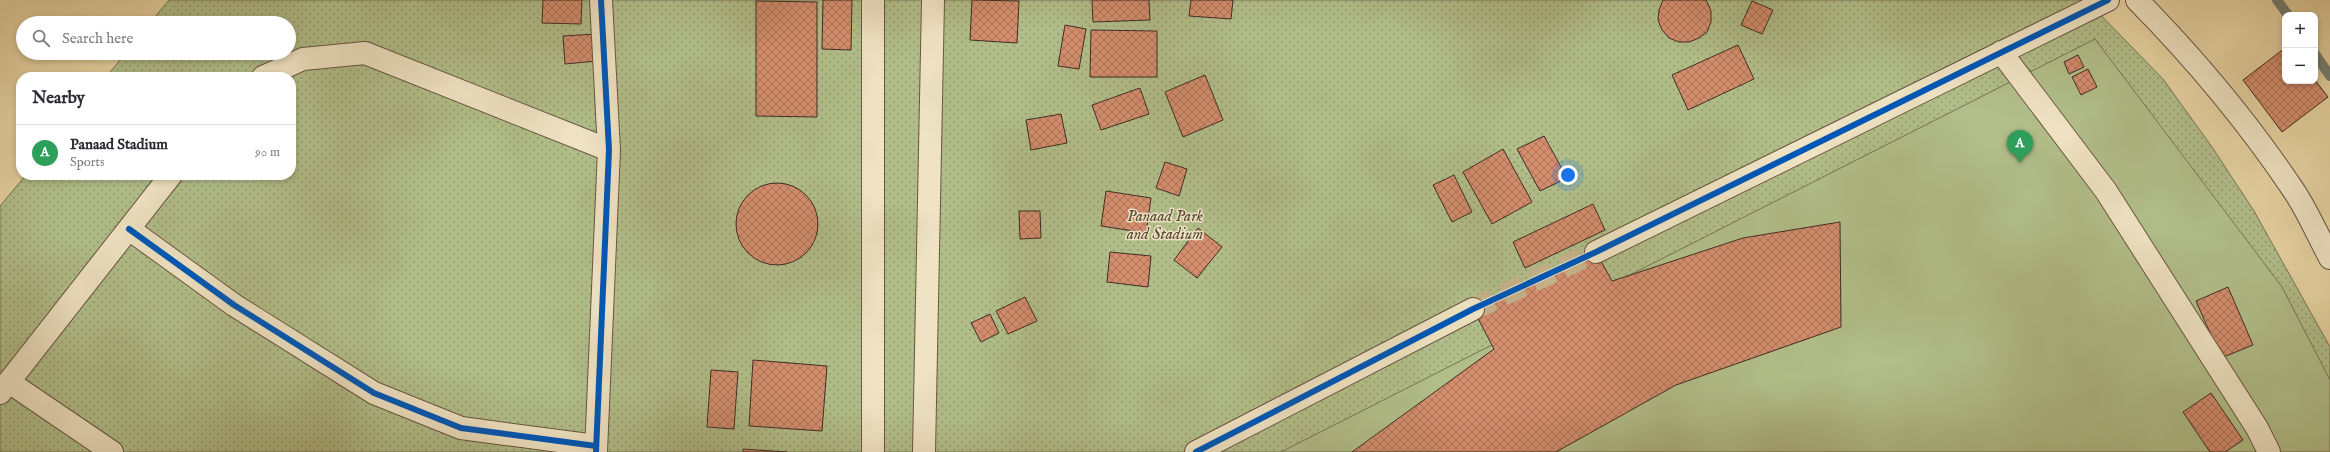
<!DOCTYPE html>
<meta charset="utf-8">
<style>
:root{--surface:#fff;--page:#f7f7f7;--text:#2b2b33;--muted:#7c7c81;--line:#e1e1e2;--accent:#0f766e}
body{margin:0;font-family:"IM FELL English",serif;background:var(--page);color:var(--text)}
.controls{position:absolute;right:12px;top:12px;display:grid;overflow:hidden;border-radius:8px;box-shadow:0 2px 6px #0003}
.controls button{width:36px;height:36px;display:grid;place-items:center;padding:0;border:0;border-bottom:1px solid var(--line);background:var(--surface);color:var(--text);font:20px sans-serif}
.you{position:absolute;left:1568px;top:175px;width:14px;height:14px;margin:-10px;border:3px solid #fff;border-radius:50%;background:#1a73e8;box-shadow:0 0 0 6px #1a73e833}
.badge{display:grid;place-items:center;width:26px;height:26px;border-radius:50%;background:var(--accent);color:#fff;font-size:13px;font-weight:700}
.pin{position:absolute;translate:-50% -33px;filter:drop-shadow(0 1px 2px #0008)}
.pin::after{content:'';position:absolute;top:21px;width:14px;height:12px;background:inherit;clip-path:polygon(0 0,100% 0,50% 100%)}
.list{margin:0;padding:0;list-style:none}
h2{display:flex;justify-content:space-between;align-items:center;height:52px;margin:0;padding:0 16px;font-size:17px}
h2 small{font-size:13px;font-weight:400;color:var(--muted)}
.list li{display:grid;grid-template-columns:26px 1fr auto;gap:12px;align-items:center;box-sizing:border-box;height:56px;padding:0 16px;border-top:1px solid var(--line)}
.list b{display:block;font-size:15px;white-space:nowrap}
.list p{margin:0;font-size:13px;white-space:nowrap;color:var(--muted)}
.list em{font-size:13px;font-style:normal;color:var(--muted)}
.icon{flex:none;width:22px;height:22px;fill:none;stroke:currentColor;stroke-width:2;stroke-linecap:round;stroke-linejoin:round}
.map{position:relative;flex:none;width:2330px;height:452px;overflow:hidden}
.search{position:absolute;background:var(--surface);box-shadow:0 2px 6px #0003;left:16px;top:16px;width:280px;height:44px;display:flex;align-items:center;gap:10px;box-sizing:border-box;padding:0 14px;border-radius:22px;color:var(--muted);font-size:15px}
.panel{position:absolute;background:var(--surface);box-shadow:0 2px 6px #0003;left:16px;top:72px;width:280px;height:108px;border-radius:16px}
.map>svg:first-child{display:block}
</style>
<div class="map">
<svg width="2330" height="452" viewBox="0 0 2330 452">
<defs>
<pattern id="park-dots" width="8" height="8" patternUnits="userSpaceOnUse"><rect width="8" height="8" fill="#b1be89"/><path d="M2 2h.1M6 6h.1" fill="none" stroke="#919b70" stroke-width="1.8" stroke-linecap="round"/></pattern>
<pattern id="building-cross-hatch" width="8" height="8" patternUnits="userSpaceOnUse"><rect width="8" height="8" fill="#d48e6e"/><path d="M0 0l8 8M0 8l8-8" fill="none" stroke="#ad745a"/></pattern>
</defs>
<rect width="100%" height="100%" fill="#e7d4a3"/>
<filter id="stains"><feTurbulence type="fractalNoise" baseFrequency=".005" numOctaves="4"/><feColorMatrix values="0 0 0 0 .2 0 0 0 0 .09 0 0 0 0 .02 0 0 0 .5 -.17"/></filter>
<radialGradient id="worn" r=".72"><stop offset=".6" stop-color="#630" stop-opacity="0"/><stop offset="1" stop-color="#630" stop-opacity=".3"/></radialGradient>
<path fill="url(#park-dots)" stroke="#787556" d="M169 0H2086L2163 79 2212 147 2254 211 2330 347V452H0V206L26 175H291V77H106L126 53H289V23H150Z"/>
<path fill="#b1be89" stroke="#787556" d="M2095 39 2282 287 2330 380V452H1281Z"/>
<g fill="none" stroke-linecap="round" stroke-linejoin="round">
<path stroke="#747f77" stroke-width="10" d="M2277 0 2288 15
M2315 54 2330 76"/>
</g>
<path fill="url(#building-cross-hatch)" stroke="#3f2c24" d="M543 0H582L581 24 542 23Z
M823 0H852L851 50 822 49Z
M972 0 1019 1 1017 43 970 40Z
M1092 0H1149L1150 20 1093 22Z
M1191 0H1233L1231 19 1189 16Z
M1663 0H1706L1711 11V22L1707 32 1699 38 1689 42H1679L1669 38 1662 30 1658 20 1659 10Z
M756 1 817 2V117L756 116Z
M1752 1 1773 10 1762 34 1741 25Z
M1065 25 1086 29 1079 69 1058 66Z
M1091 30 1157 31V77H1090Z
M595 34 597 61 565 64 563 36Z
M1738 45 1754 79 1688 110 1672 75Z
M2285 48V81L2315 80 2328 97 2282 132 2243 80Z
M2078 55 2084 67 2069 74 2064 62Z
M2088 69 2097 87 2081 95 2072 77Z
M1205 75 1223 120 1183 137 1165 92Z
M1140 88 1149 114 1101 130 1092 105Z
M1061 114 1067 143 1031 150 1026 120Z
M1544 136 1567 178 1540 191 1517 149Z
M1503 149 1532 202 1492 224 1463 172Z
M1165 162 1187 169 1179 196 1156 188Z
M1454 175 1472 212 1452 222 1433 185Z
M736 224a41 41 0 1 1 82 0a41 41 0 1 1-82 0Z
M1106 191 1151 198 1146 233 1101 226Z
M1593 204 1605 230 1525 268 1513 242Z
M1019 211H1040L1041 238 1020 239Z
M1840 222 1841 327 1676 385 1556 452H1352L1494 349 1473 309 1596 252 1612 281 1743 238Z
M1198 228 1222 247 1197 278 1174 260Z
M1110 252 1151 256 1148 287 1107 282Z
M2228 287 2253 345 2221 358 2196 301Z
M1025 297 1037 321 1008 334 996 311Z
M990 314 999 333 981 342 971 323Z
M753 360 827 366 822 431 749 426Z
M711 370 738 372 734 429 707 427Z
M2211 393 2243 440 2225 452H2210L2183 412Z
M743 449 787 452H743Z"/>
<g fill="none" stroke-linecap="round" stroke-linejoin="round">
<path stroke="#c5b28a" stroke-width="22" stroke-dasharray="22 11" stroke-linecap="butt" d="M1473 309 1596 252"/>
<defs>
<path id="minor" d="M873 0V452
M2137 0C2195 59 2248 122 2294 191 2308 212 2318 236 2330 258
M2001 52 2106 191 2257 428 2269 452
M263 77 303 59 365 53 609 150
M129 229 234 305 374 393 461 428 596 446
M1596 252 2108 0
M9 382 112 452
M0 393 171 175
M596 452 609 150 601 0
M924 452 933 0
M1196 452 1473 309"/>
</defs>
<use href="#minor" stroke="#695644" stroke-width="24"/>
<use href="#minor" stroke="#efe3c3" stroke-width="22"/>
<defs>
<path id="cycleway" d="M129 229 234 305 374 393 461 428 596 446
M596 452 609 150 601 0
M1196 452 1473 309 1596 252 2108 0"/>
</defs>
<use href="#cycleway" stroke="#efe3c3" stroke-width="8"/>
<use href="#cycleway" stroke="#0057b8" stroke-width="6"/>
</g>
<g text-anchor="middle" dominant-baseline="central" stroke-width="3" stroke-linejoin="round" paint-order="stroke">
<g font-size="16" font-style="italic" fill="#564938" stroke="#efe3c3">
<text x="1165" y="217">Panaad Park<tspan x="1165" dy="18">and Stadium</tspan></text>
</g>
</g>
<rect width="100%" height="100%" filter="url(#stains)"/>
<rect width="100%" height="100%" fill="url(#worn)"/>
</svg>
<div class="controls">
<button>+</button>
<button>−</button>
</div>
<div class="you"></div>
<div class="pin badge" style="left:2020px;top:163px;background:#2e9e5b">A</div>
<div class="search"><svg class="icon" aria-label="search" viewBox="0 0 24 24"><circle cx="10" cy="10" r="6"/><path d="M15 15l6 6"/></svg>Search here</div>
<section class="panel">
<h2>Nearby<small></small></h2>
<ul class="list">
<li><span class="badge" style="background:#2e9e5b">A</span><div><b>Panaad Stadium</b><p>Sports</p></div><em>90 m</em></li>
</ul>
</section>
</div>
